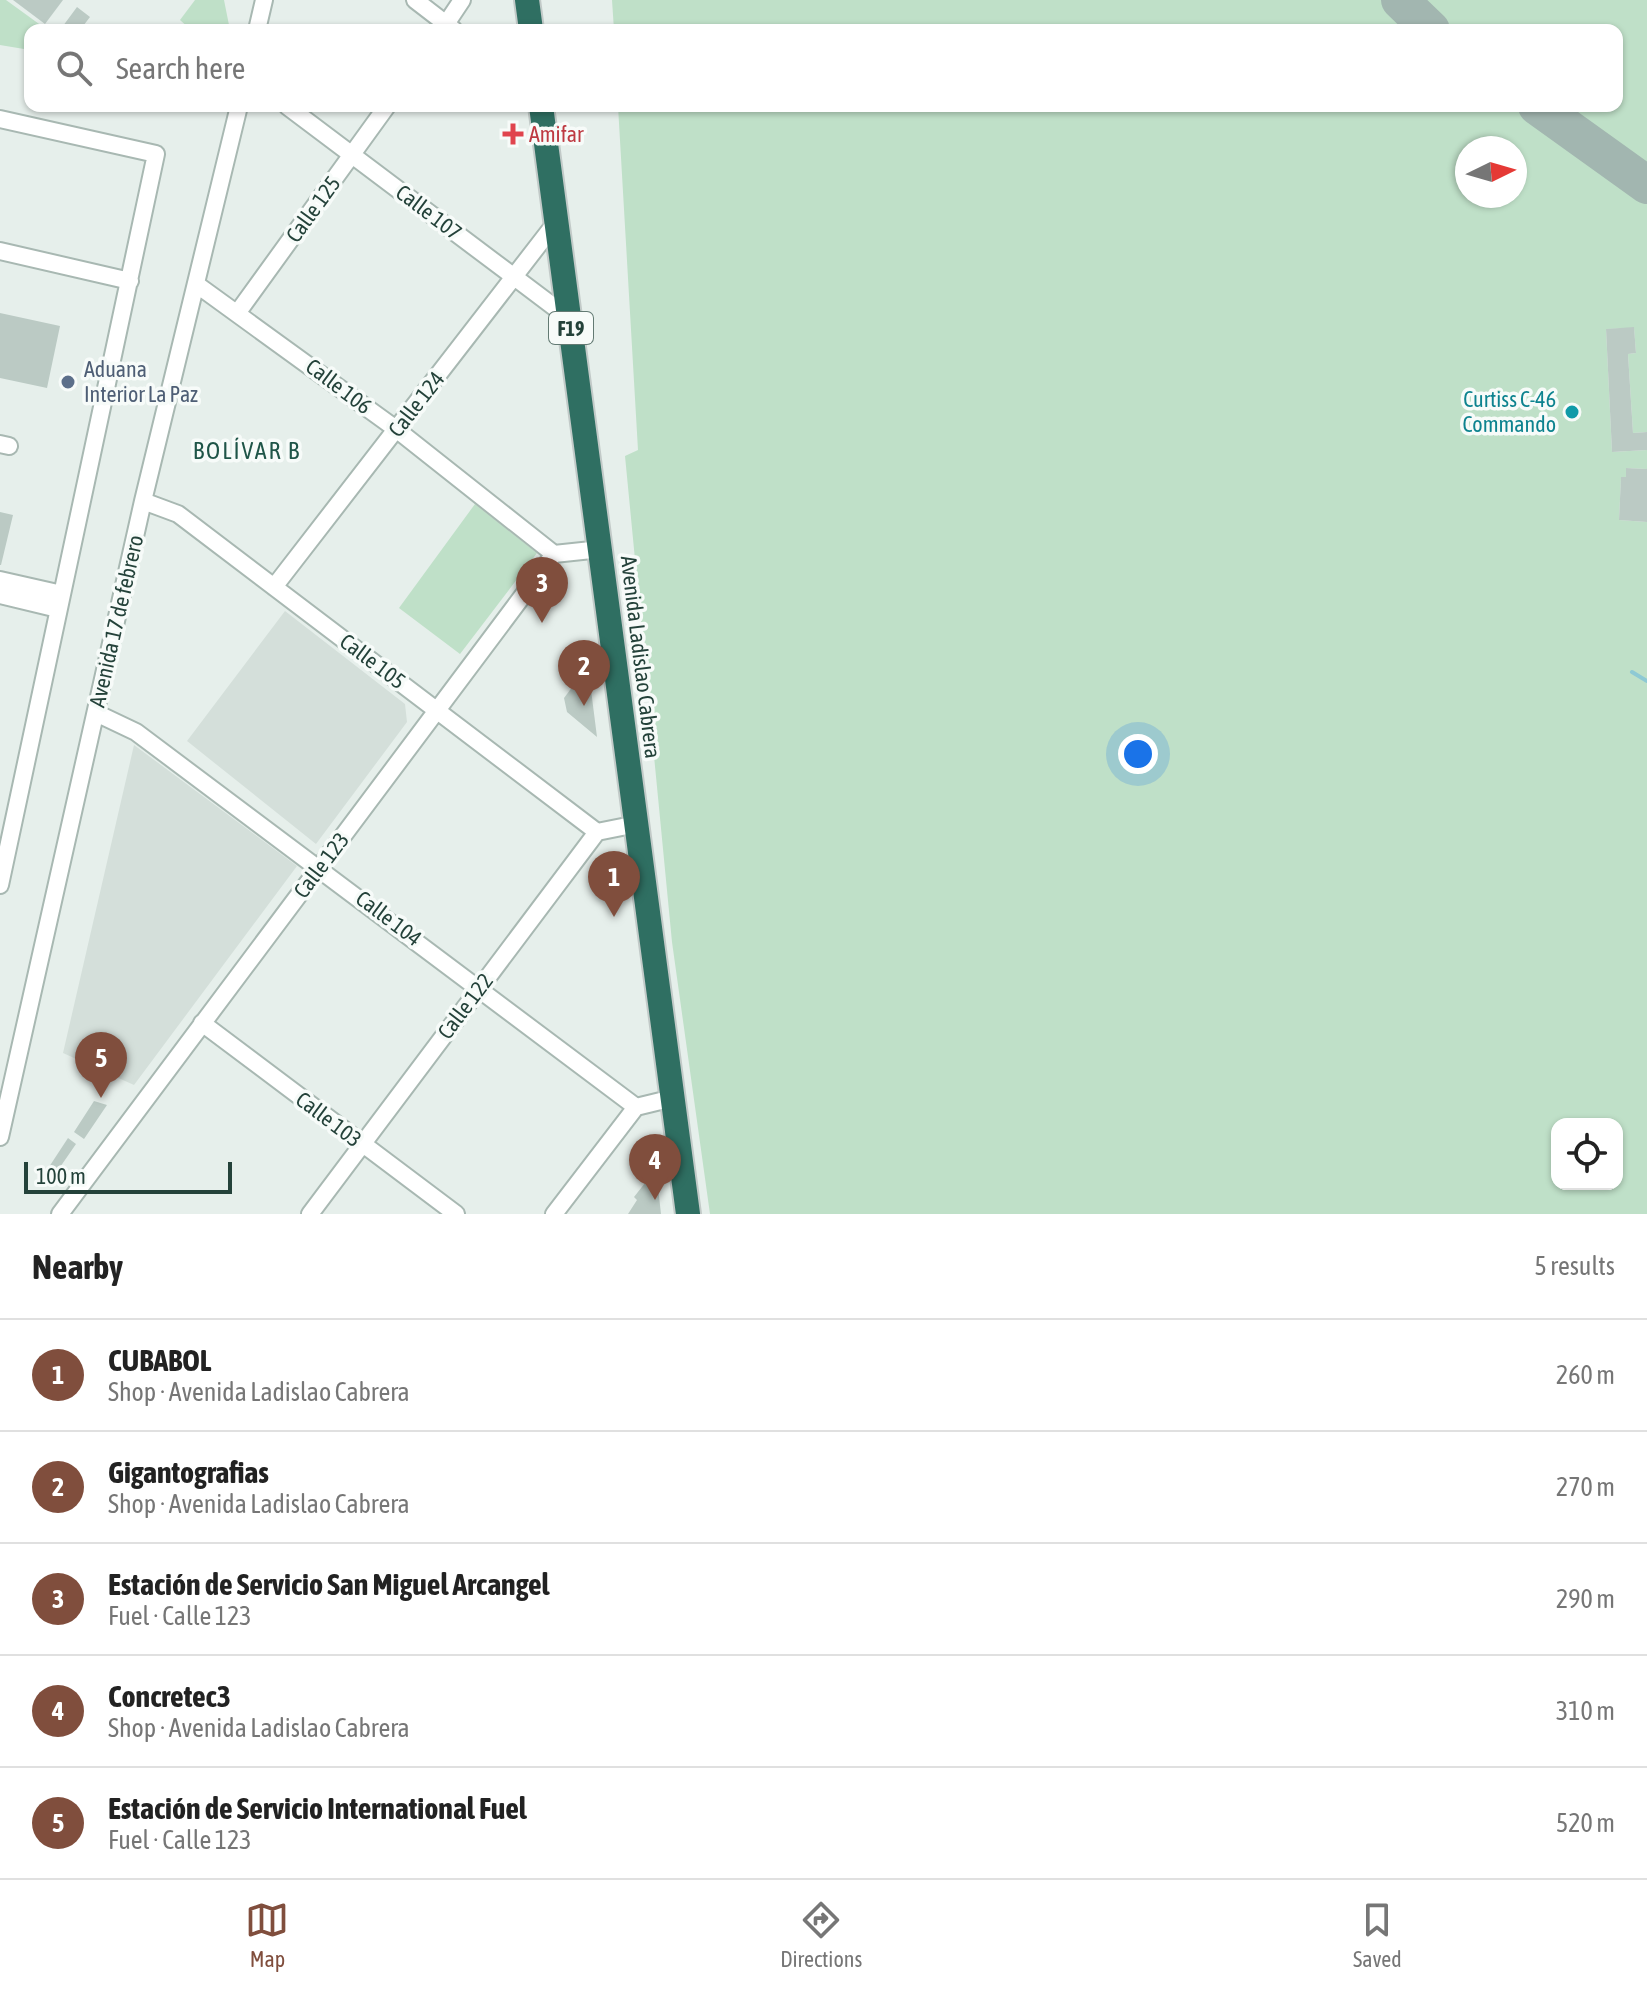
<!DOCTYPE html>
<meta charset="utf-8">
<style>
:root{--surface:#fff;--page:#f6f6f6;--text:#222;--muted:#767676;--line:#e0e0e0;--accent:#804e3d}
body{margin:0;font-family:"Asap Condensed",sans-serif;background:var(--page);color:var(--text)}
.controls{position:absolute;right:24px;bottom:24px;display:grid;overflow:hidden;border-radius:16px;box-shadow:0 2px 6px #0004}
.controls button{width:72px;height:72px;display:grid;place-items:center;padding:0;border:0;border-bottom:2px solid var(--line);background:var(--surface);color:var(--text);font:40px sans-serif}
.compass{position:absolute;left:1455px;top:136px;width:72px;height:72px;border-radius:50%;background:var(--surface);box-shadow:0 2px 6px #0004;rotate:85deg}
.scale{position:absolute;left:24px;bottom:20px;width:208px;box-sizing:border-box;padding-left:8px;border:4px solid #24423a;border-top:0;font-size:22px;line-height:28px;white-space:nowrap;color:#24423a;-webkit-text-stroke:6px #f7fbf9;paint-order:stroke}
.you{position:absolute;left:1138px;top:754px;width:28px;height:28px;margin:-20px;border:6px solid #fff;border-radius:50%;background:#1a73e8;box-shadow:0 0 0 12px #1a73e833}
.badge{display:grid;place-items:center;width:52px;height:52px;border-radius:50%;background:var(--accent);color:#fff;font-size:26px;font-weight:700}
.pin{position:absolute;translate:-50% -66px;filter:drop-shadow(0 2px 4px #0008)}
.pin::after{content:'';position:absolute;top:42px;width:28px;height:24px;background:inherit;clip-path:polygon(0 0,100% 0,50% 100%)}
.list{margin:0;padding:0;list-style:none}
h2{display:flex;justify-content:space-between;align-items:center;height:104px;margin:0;padding:0 32px;font-size:34px}
h2 small{font-size:26px;font-weight:400;color:var(--muted)}
.list li{display:grid;grid-template-columns:52px 1fr auto;gap:24px;align-items:center;box-sizing:border-box;height:112px;padding:0 32px;border-top:2px solid var(--line)}
.list b{display:block;font-size:30px;white-space:nowrap}
.list p{margin:0;font-size:26px;white-space:nowrap;color:var(--muted)}
.list em{font-size:26px;font-style:normal;color:var(--muted)}
.icon{flex:none;width:44px;height:44px;fill:none;stroke:currentColor;stroke-width:2;stroke-linecap:round;stroke-linejoin:round}
.map{position:relative;flex:none;width:1647px;height:1214px;overflow:hidden}
.search{position:absolute;background:var(--surface);box-shadow:0 2px 6px #0004;left:24px;right:24px;top:24px;height:88px;display:flex;align-items:center;gap:20px;box-sizing:border-box;padding:0 28px;border-radius:16px;color:var(--muted);font-size:30px}
.sheet{height:664px;background:var(--surface)}
nav{display:flex;justify-content:space-around;align-items:center;box-sizing:border-box;height:112px;border-top:2px solid var(--line);background:var(--surface);font-size:22px;color:var(--muted)}
nav a{display:grid;justify-items:center;gap:4px}
nav .on{color:var(--accent)}
.map>svg:first-child{display:block}
</style>
<div class="map">
<svg width="1647" height="1214" viewBox="0 0 1647 1214">
<rect width="100%" height="100%" fill="#e6efeb"/>
<path fill="#d4dfda" d="M285 611 405 704 407 722 316 844 187 741Z
M134 745 297 866 134 1085 63 1053Z"/>
<path fill="#bfe0c8" fill-rule="evenodd" d="M0 0H6L46 29 30 30V50L0 45Z
M195 0H224L230 30H191L180 20Z
M612 0H1647V432L1633 433 1628 354 1636 353 1634 328 1606 329 1612 452 1647 450V469L1626 468V477L1621 478 1619 520 1647 522V1214H710L672 942 625 456 638 450 618 106H1617V30H614ZM1467 148H1515V196H1467ZM1557 1124H1617V1184H1557Z
M475 504 537 553 460 654 399 608Z"/>
<g fill="none" stroke-linecap="round" stroke-linejoin="round">
<path stroke="#8ec9d4" stroke-width="4" d="M1632 672 1647 681"/>
<path stroke="#a2b6b0" stroke-width="38" d="M1400 0 1431 30
M1537 106 1647 185"/>
</g>
<path fill="#bbcac4" d="M13 0H63L45 24Z
M77 7 90 17 80 30H60Z
M0 313 60 326 47 388 0 378Z
M1634 327 1636 353 1628 354 1633 433 1647 432V450L1612 452 1606 329Z
M1626 468 1647 469V522L1619 520 1621 477H1626Z
M0 512 13 515 1 565H0Z
M588 666 590 682 597 737 567 712 564 698Z
M94 1101 107 1105 84 1139 74 1132Z
M68 1138 76 1144 56 1173 47 1170Z
M656 1169 661 1214H628L637 1200 634 1197Z"/>
<g fill="none" stroke-linecap="round" stroke-linejoin="round">
<defs>
<path id="minor" d="M415 0 454 30
M257 30 264 0
M442 30 462 0
M287 106 570 319
M0 119 156 154 0 885
M0 251 130 281
M196 284 396 429 554 554
M238 312 387 106
M0 444 9 446
M143 501 178 514 597 832
M0 580 62 594
M274 587 557 221
M0 595 58 609
M96 713 136 732 636 1107
M202 1023 456 1214
M0 1137 143 501 239 106
M60 1214 554 554 601 549
M310 1214 597 832 637 824
M554 1214 636 1107 673 1098"/>
<path id="highway" d="M527 0 531 30
M541 106 688 1214"/>
</defs>
<use href="#minor" stroke="#a8b8b2" stroke-width="20"/>
<use href="#highway" stroke="#c2cac8" stroke-width="28"/>
<use href="#minor" stroke="#fff" stroke-width="16"/>
<use href="#highway" stroke="#2f6f62" stroke-width="24"/>
</g>
<path fill="#e0444e" stroke="#f7fbf9" stroke-width="3" d="M509 122h8v8h8v8h-8v8h-8v-8h-8v-8h8z"/>
<circle fill="#5c6f8a" stroke="#f7fbf9" stroke-width="3" cx="68" cy="382" r="8"/>
<circle fill="#0f9aa8" stroke="#f7fbf9" stroke-width="3" cx="1572" cy="412" r="8"/>
<g text-anchor="middle" dominant-baseline="central" stroke-width="7" stroke-linejoin="round" paint-order="stroke">
<rect fill="#f7fbf9" stroke="#637a73" stroke-width="2" x="549" y="312" width="44" height="32" rx="6"/>
<g font-size="20" font-weight="bold" fill="#24423a">
<text x="571" y="328">F19</text>
</g>
<g font-size="22" fill="#be3a42" stroke="#f7fbf9" text-anchor="start">
<text x="529" y="134">Amifar</text>
</g>
<g font-size="22" fill="#24423a" stroke="#f7fbf9">
<text transform="translate(313 209) rotate(-54)">Calle 125</text>
<text transform="translate(429 212) rotate(37)">Calle 107</text>
<text transform="translate(339 386) rotate(37)">Calle 106</text>
<text transform="translate(416 404) rotate(-52)">Calle 124</text>
<text transform="translate(116 621) rotate(-77)">Avenida 17 de febrero</text>
<text transform="translate(641 657) rotate(83)">Avenida Ladislao Cabrera</text>
<text transform="translate(373 661) rotate(37)">Calle 105</text>
<text transform="translate(321 865) rotate(-53)">Calle 123</text>
<text transform="translate(389 918) rotate(37)">Calle 104</text>
<text transform="translate(465 1006) rotate(-53)">Calle 122</text>
<text transform="translate(329 1119) rotate(37)">Calle 103</text>
</g>
<g font-size="22" fill="#4e5e75" stroke="#f7fbf9" text-anchor="start">
<text x="84" y="369">Aduana<tspan x="84" dy="25">Interior La Paz</tspan></text>
</g>
<g font-size="22" fill="#0d838f" stroke="#f7fbf9" text-anchor="end">
<text x="1556" y="399">Curtiss C-46<tspan x="1556" dy="25">Commando</tspan></text>
</g>
<g font-size="24" letter-spacing="2" fill="#1f5548" stroke="#f7fbf9">
<text x="247" y="450">BOLÍVAR B</text>
</g>
</g>
</svg>
<div class="controls">
<button><svg class="icon" aria-label="locate" viewBox="0 0 24 24"><circle cx="12" cy="12" r="6"/><path d="M12 2v4M12 18v4M2 12h4M18 12h4"/></svg></button>
</div>
<svg class="compass" viewBox="-18 -18 36 36"><path d="M0-13l5 13h-10z" fill="#e53935"/><path d="M0 13l5-13h-10z" fill="#767676"/></svg>
<div class="scale">100 m</div>
<div class="you"></div>
<div class="pin badge" style="left:614px;top:917px">1</div>
<div class="pin badge" style="left:584px;top:706px">2</div>
<div class="pin badge" style="left:542px;top:623px">3</div>
<div class="pin badge" style="left:655px;top:1200px">4</div>
<div class="pin badge" style="left:101px;top:1098px">5</div>
<div class="search"><svg class="icon" aria-label="search" viewBox="0 0 24 24"><circle cx="10" cy="10" r="6"/><path d="M15 15l6 6"/></svg>Search here</div>
</div>
<section class="sheet">
<h2>Nearby<small>5 results</small></h2>
<ul class="list">
<li><span class="badge">1</span><div><b>CUBABOL</b><p>Shop · Avenida Ladislao Cabrera</p></div><em>260 m</em></li>
<li><span class="badge">2</span><div><b>Gigantografias</b><p>Shop · Avenida Ladislao Cabrera</p></div><em>270 m</em></li>
<li><span class="badge">3</span><div><b>Estación de Servicio San Miguel Arcangel</b><p>Fuel · Calle 123</p></div><em>290 m</em></li>
<li><span class="badge">4</span><div><b>Concretec3</b><p>Shop · Avenida Ladislao Cabrera</p></div><em>310 m</em></li>
<li><span class="badge">5</span><div><b>Estación de Servicio International Fuel</b><p>Fuel · Calle 123</p></div><em>520 m</em></li>
</ul>
</section>
<nav>
<a class="on"><svg class="icon" aria-label="map" viewBox="0 0 24 24"><path d="M3 6l6-2 6 2 6-2v14l-6 2-6-2-6 2zM9 4v14M15 6v14"/></svg>Map</a>
<a><svg class="icon" aria-label="directions" viewBox="0 0 24 24"><path d="M12 3l9 9-9 9-9-9zM9 14v-3h6M13 9l2 2-2 2"/></svg>Directions</a>
<a><svg class="icon" aria-label="saved" viewBox="0 0 24 24"><path d="M7 4h10v16l-5-4-5 4z"/></svg>Saved</a>
</nav>
